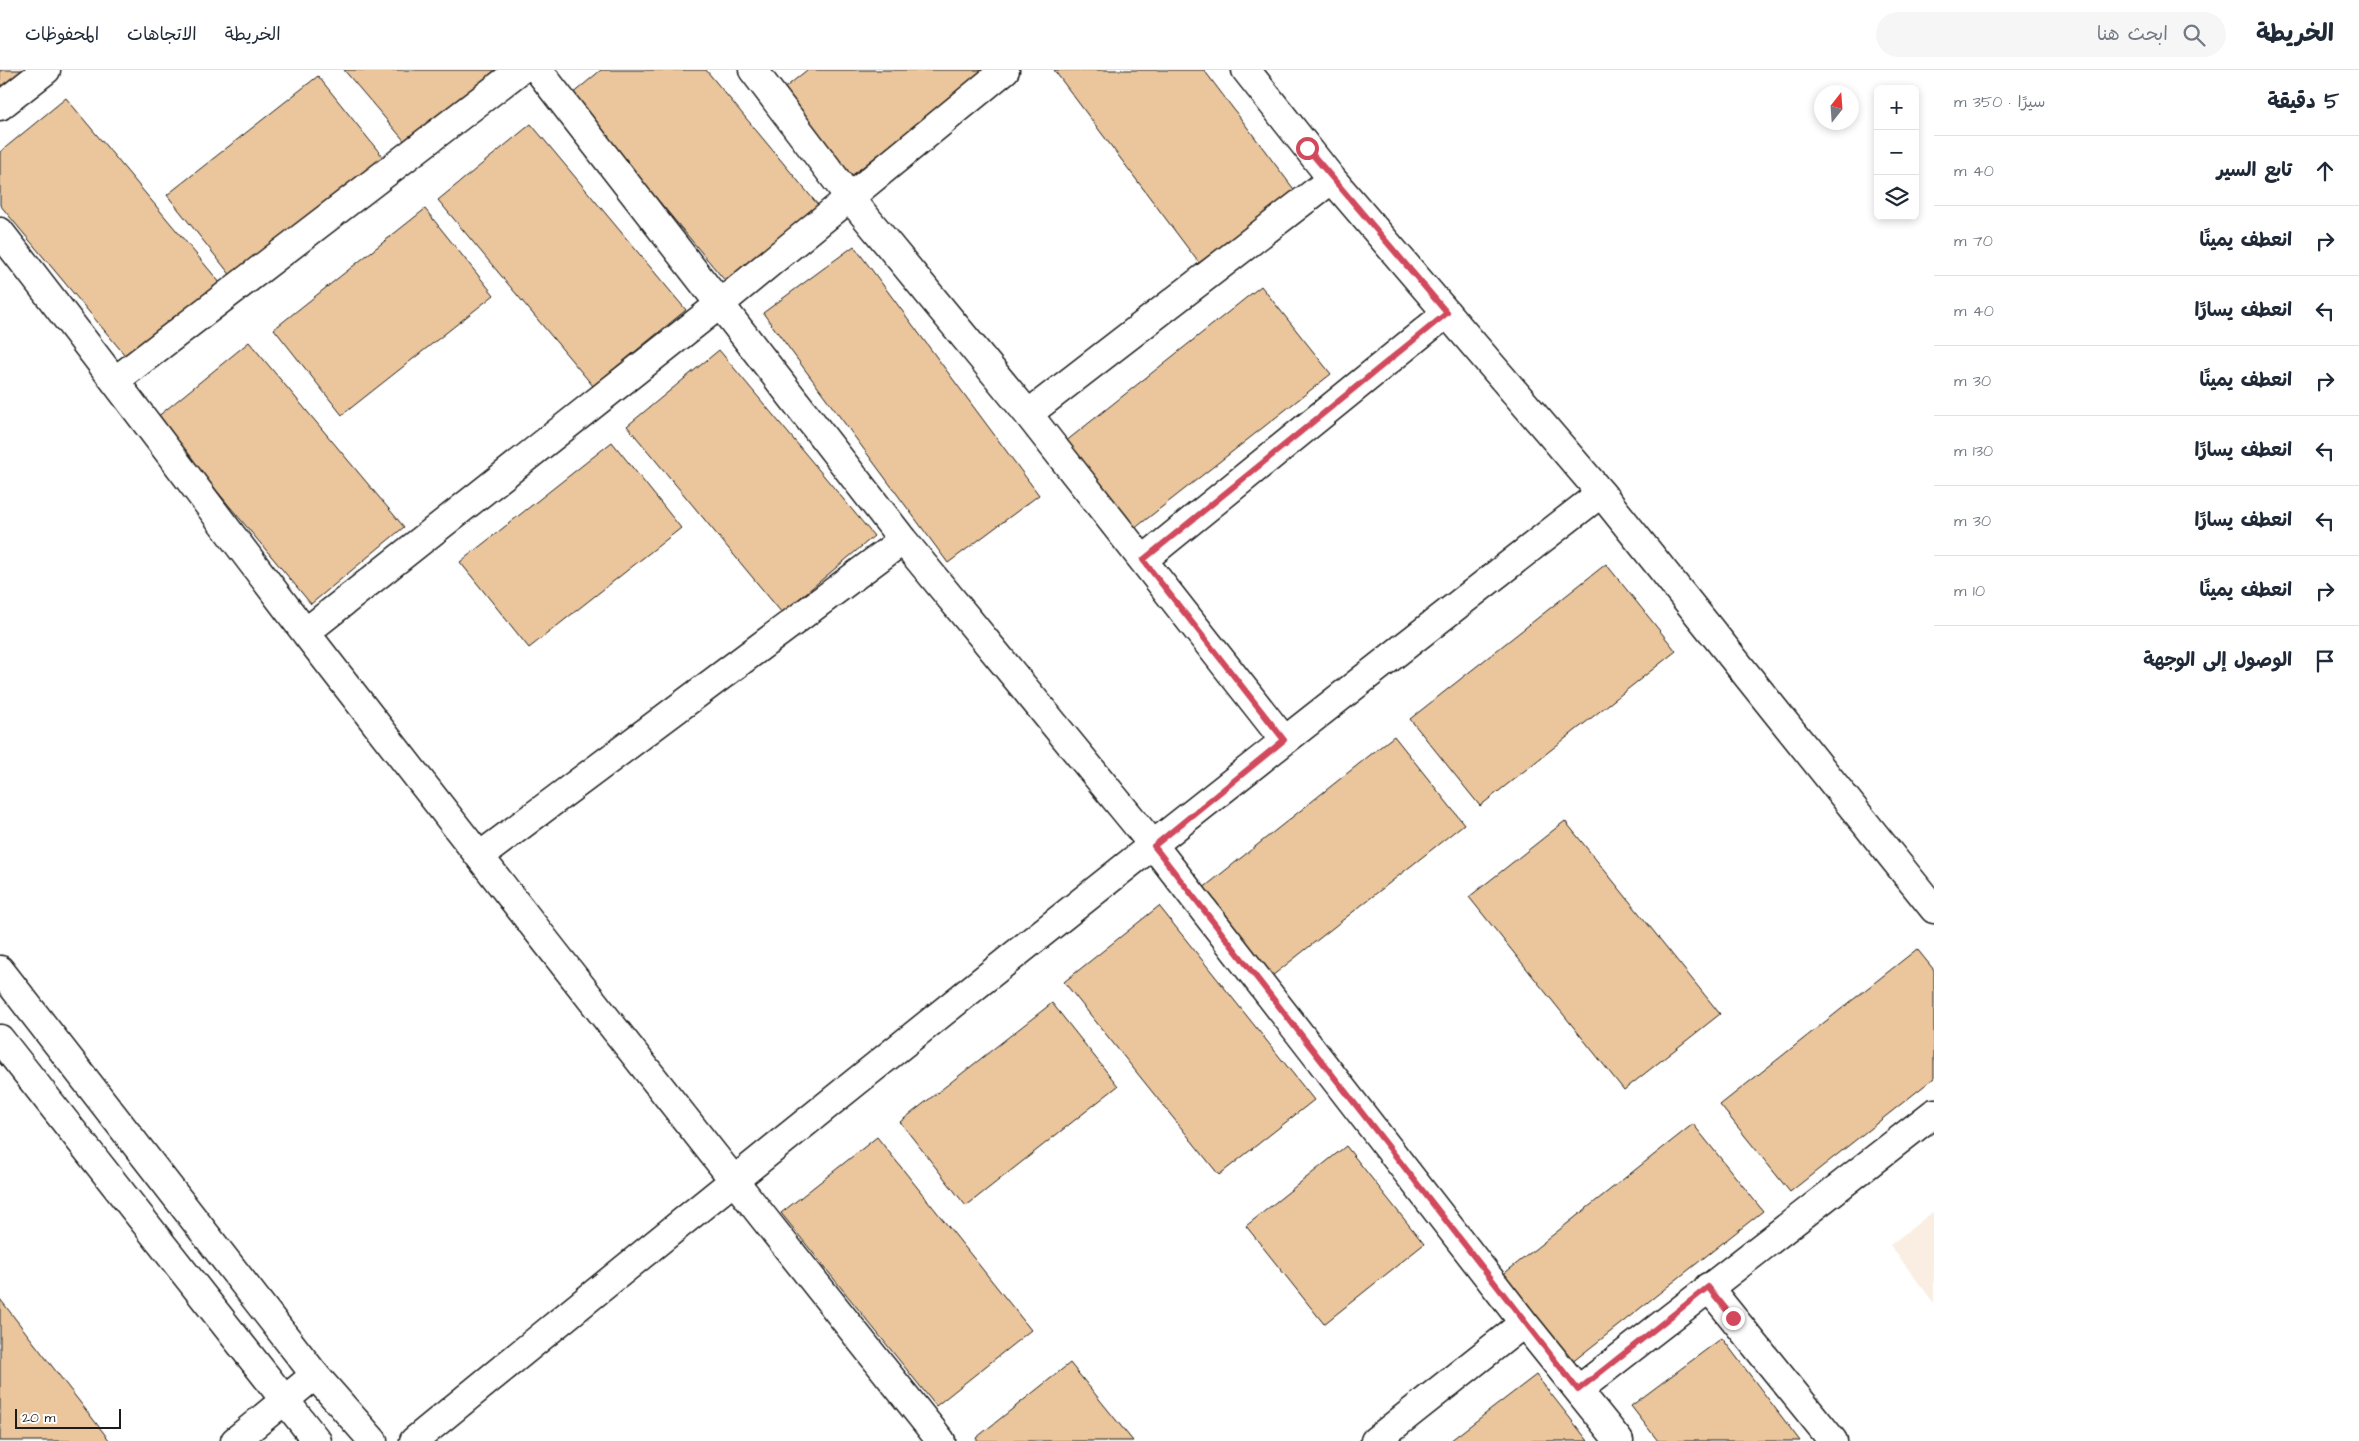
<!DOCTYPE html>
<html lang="ar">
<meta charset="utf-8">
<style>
:root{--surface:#fff;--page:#f6f6f7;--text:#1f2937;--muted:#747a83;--line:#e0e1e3}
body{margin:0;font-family:"Architects Daughter","Playpen Sans Arabic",sans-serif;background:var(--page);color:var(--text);direction:rtl}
.controls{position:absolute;right:15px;top:15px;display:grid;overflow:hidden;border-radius:8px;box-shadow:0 2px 8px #0003}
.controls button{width:45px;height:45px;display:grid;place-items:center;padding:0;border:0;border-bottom:1px solid var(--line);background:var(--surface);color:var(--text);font:25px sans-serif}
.compass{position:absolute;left:1814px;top:15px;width:45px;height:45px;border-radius:50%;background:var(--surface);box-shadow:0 2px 8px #0003;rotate:17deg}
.scale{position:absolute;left:15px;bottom:12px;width:106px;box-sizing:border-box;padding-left:5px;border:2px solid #1c1c1c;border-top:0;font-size:14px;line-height:18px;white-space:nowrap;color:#1c1c1c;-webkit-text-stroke:4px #fff;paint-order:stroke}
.stop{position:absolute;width:15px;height:15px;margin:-11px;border:4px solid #d1495b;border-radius:50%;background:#fff}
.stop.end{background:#d1495b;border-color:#fff;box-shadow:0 1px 5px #0008}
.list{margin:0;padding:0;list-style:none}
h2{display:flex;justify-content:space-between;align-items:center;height:65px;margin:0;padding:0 20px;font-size:21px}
h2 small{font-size:16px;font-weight:400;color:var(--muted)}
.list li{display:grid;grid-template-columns:32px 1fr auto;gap:15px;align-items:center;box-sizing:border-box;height:70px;padding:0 20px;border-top:1px solid var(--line)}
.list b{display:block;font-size:19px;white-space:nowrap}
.list em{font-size:16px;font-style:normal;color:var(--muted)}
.icon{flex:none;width:28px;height:28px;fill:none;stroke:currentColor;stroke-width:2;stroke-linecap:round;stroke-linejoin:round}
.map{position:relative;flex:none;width:1934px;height:1371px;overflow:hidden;direction:ltr}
header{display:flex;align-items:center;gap:30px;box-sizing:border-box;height:70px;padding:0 25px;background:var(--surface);border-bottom:1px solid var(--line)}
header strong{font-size:24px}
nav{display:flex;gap:28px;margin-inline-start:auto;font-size:18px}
.search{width:350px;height:45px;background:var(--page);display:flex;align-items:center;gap:12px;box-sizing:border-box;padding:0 18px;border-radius:28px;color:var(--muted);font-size:19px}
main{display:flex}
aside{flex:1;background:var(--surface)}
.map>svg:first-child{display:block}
</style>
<header>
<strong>الخريطة</strong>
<div class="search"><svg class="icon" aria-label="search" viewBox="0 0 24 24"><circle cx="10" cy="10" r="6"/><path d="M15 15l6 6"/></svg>ابحث هنا</div>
<nav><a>الخريطة</a><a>الاتجاهات</a><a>المحفوظات</a></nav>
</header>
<main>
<aside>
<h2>5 دقيقة<small>سيرًا · 350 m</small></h2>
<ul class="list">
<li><svg class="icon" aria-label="ahead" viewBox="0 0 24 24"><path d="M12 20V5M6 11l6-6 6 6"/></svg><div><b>تابع السير</b></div><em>40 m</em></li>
<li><svg class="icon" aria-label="right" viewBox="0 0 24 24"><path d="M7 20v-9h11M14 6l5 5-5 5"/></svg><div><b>انعطف يمينًا</b></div><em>70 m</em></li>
<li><svg class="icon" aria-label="left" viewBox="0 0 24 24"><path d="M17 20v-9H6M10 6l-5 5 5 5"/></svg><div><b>انعطف يسارًا</b></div><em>40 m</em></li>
<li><svg class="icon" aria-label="right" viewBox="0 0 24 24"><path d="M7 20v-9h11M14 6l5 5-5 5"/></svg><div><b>انعطف يمينًا</b></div><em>30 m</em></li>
<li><svg class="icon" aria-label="left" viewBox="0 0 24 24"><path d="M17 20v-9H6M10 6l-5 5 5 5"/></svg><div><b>انعطف يسارًا</b></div><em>130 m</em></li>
<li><svg class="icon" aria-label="left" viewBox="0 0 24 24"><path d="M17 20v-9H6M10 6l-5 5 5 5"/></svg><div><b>انعطف يسارًا</b></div><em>30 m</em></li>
<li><svg class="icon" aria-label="right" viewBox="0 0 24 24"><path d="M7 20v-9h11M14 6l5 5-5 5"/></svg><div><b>انعطف يمينًا</b></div><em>10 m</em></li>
<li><svg class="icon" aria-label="arrive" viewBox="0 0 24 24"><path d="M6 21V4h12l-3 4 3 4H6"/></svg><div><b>الوصول إلى الوجهة</b></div></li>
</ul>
</aside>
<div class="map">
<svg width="1934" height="1371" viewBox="0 0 1934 1371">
<rect width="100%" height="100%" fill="#fff"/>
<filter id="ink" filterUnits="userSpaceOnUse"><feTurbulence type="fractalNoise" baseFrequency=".02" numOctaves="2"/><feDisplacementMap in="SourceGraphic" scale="10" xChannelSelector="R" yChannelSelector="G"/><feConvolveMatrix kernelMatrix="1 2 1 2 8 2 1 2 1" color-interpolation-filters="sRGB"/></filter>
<g filter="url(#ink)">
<path fill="#f9eee1" d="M1934 1141V1233L1890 1175Z"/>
<path fill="#ebc69c" stroke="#1c1c1c" d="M0 0H29L0 24Z
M344 0H496L407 74Z
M601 0H706L818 135 726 212 571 25Z
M807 0H985L850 107 781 21Z
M1054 0H1204L1296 122 1199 193Z
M318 6 387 92 236 212 167 125Z
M66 28 221 214 129 290 0 135V82Z
M531 54 686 240 593 316 438 130Z
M425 139 494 225 342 345 274 259Z
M854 176 1039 425 948 493 763 243Z
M1261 216 1331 304 1134 459 1065 372Z
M249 272 404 457 311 534 156 348Z
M719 280 874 466 782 543 627 356Z
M612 372 681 458 529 578 460 492Z
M1606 494 1676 581 1480 736 1410 649Z
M1394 666 1464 754 1267 910 1197 823Z
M1565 751 1720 944 1624 1020 1469 827Z
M1159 836 1314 1030 1219 1105 1064 912Z
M1917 879 1934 900V1008L1790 1122 1720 1035Z
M1052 933 1118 1016 966 1136 900 1052Z
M1693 1054 1763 1141 1566 1297 1496 1210Z
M877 1067 1031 1260 936 1336 781 1143Z
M1346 1076 1424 1174 1324 1254 1246 1156Z
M0 1229 110 1371H0Z
M1722 1268 1800 1371H1658L1631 1336Z
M1070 1293 1133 1371H978L976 1368Z
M1536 1305 1588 1371H1450Z"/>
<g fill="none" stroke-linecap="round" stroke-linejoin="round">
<defs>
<path id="street" d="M538 0 903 470 1154 776 1524 1253 1619 1371
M753 0 850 128 1028 344 1284 670
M1246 0 1332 109 1601 423 1934 839
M0 36 46 0
M0 162C104 295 205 431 308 566 517 836 728 1104 941 1371
M116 310 520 0
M1028 344 1332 109
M1143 490 1447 243
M306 562 720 234 1005 0
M480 786 903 470
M1708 1217 1833 1371
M1578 1320 1934 1043
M235 1371 315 1305
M414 1371C805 1050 1201 734 1601 423
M1375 1371 1524 1253"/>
<path id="secondary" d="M0 900 315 1305 373 1371
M0 969 317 1371"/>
</defs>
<use href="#street" stroke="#1c1c1c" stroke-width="31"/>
<use href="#secondary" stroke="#1c1c1c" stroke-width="31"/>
<use href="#street" stroke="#fff" stroke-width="28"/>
<use href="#secondary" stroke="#fff" stroke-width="28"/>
</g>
</g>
<g fill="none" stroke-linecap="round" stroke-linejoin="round" filter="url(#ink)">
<path stroke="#d1495b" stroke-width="6" d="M1307 78 1447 243 1143 490 1284 670 1154 776 1578 1320 1708 1217 1733 1248"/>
</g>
</svg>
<div class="controls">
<button>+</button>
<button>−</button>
<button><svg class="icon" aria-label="layers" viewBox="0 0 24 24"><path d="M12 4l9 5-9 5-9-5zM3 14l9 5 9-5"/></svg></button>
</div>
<svg class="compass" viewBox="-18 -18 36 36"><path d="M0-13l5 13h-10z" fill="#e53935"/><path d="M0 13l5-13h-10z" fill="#747a83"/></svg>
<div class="scale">20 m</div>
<div class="stop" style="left:1307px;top:78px"></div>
<div class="stop end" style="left:1733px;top:1248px"></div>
</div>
</main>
